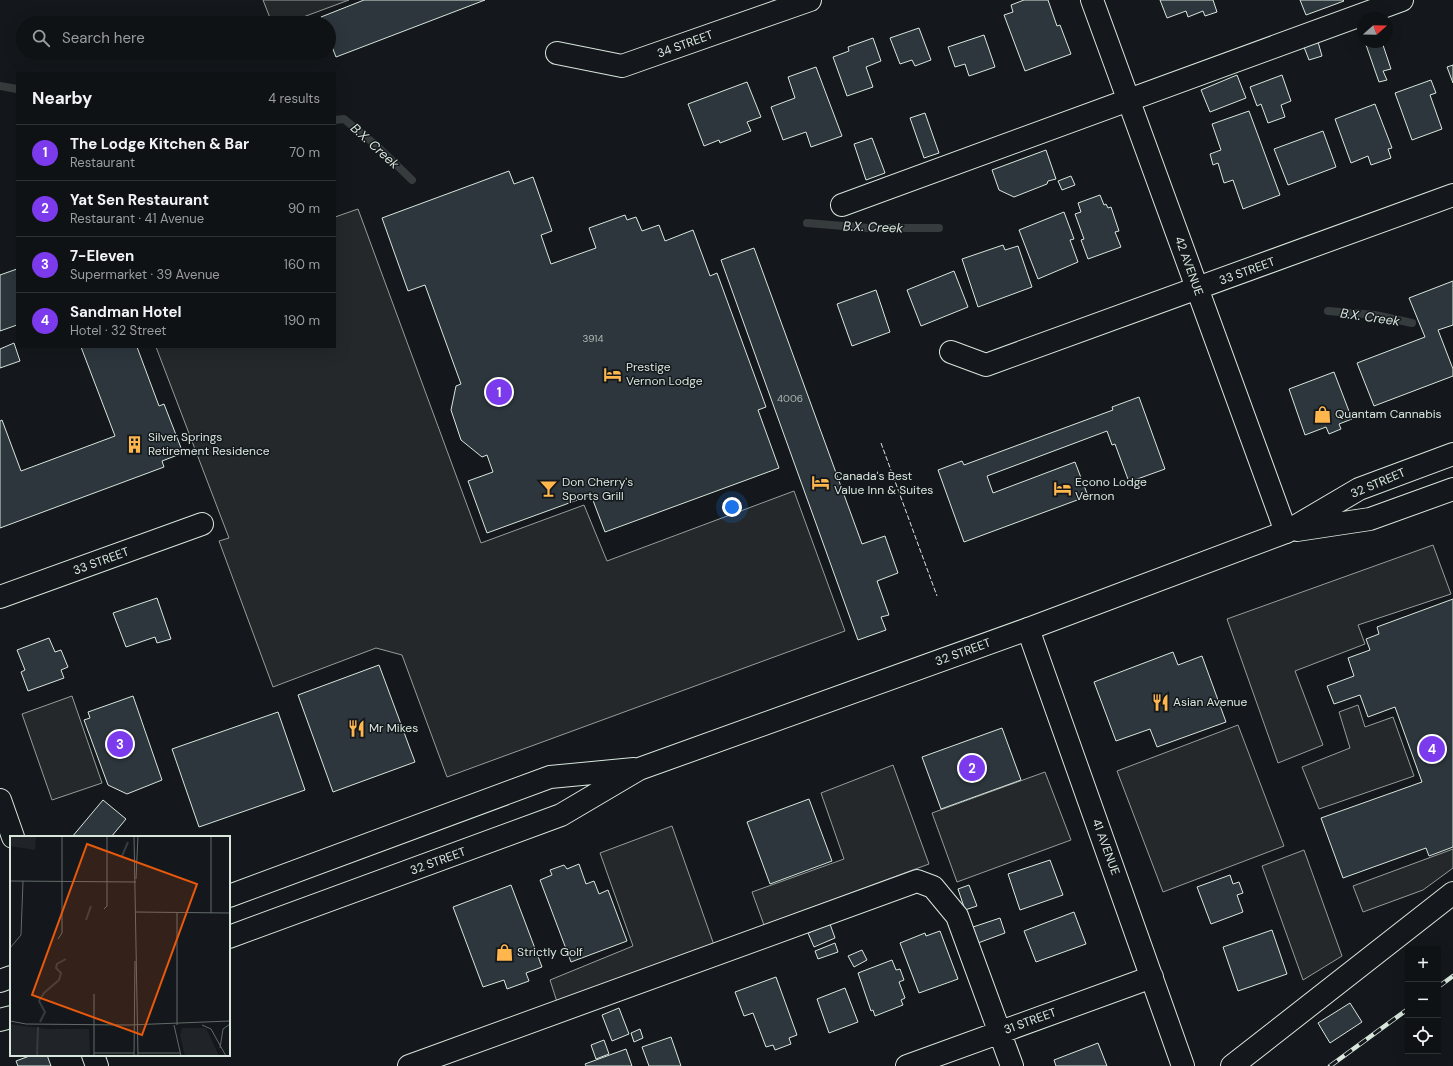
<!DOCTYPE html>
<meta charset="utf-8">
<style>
:root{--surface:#0f1215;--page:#181b1e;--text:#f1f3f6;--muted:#9b9ea0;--line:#2f3234;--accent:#7c3aed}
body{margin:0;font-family:"DM Sans",sans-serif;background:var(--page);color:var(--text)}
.controls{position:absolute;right:12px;bottom:12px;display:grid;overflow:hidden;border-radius:0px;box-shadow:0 4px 16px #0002}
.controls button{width:36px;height:36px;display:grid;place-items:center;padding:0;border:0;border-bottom:1px solid var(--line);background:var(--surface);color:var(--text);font:20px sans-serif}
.compass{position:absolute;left:1357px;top:12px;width:36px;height:36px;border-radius:50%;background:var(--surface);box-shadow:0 4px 16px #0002;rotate:70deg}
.you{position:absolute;left:732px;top:507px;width:14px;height:14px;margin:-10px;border:3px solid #fff;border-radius:50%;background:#1a73e8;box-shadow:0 0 0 6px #1a73e833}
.badge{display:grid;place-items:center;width:26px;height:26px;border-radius:50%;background:var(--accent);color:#fff;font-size:13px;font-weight:700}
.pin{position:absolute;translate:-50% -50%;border:2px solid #fff;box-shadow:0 1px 4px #0006}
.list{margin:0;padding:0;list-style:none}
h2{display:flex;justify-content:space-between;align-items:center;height:52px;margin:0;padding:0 16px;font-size:17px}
h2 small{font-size:13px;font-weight:400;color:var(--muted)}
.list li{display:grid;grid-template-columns:26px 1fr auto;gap:12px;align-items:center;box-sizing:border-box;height:56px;padding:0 16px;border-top:1px solid var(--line)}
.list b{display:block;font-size:15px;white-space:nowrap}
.list p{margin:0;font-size:13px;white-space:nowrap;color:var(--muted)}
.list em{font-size:13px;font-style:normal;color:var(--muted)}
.icon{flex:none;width:22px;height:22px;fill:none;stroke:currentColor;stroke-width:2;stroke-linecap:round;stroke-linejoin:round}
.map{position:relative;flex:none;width:1453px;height:1066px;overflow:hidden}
.search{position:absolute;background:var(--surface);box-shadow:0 4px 16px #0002;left:16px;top:16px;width:320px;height:44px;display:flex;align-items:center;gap:10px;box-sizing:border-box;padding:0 14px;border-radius:22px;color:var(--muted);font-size:15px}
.panel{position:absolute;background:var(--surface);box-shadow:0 4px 16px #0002;left:16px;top:72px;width:320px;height:276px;border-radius:0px}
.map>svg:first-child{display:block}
</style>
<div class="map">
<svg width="1453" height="1066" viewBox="0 0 1453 1066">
<rect width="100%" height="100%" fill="#14181c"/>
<path fill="#24282b" stroke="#939e99" d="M263 0H349L287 23H272Z
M358 209 481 543 584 505 607 561 794 491 845 631 447 777 402 655 376 648 273 687 219 541 229 538 156 347H335V217Z
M1433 545 1451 594 1358 625 1365 644 1295 671 1323 745 1278 763 1227 619Z
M72 696 102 783 52 800 22 714Z
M1358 705 1365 727 1393 717 1414 776 1319 809 1302 767 1350 748 1339 712Z
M1238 725 1284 846 1163 892 1117 771Z
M893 765 929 864 764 925 752 892 844 859 821 793Z
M1045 772 1071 840 957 882 932 813Z
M672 826 714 945 557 1002 550 980 633 946 600 853Z
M1453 849V868L1423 890 1363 912 1353 886Z
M1304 850 1342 956 1303 980 1262 866Z"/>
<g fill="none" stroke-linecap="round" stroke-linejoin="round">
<path stroke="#363b3e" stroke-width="8" d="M0 86 17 89
M335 120 344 119 377 146 412 180
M807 223 868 228H939
M1328 311 1375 315 1412 323"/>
</g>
<path fill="#2c363c" stroke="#d8e6dc" d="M364 0H485L336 57 329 39V23H323L321 17Z
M1024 0H1048L1057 26 1060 25 1071 54 1025 71 1004 15 1013 12 1011 5Z
M1160 0H1213L1217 12 1205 16 1203 11 1188 17 1186 11 1167 18Z
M1300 0H1343L1344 1 1306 15Z
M919 28 931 60 915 66 912 60 900 64 890 38Z
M984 35 995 67 969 76 965 64 955 67 948 47Z
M873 38 881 61 866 67 873 87 847 96 833 57 849 51 848 47Z
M1318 42 1322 56 1309 60 1304 47Z
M1365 42H1382L1391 69 1383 71 1387 80 1379 82Z
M1453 65V83L1447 67Z
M816 67 842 136 811 147 806 132 783 140 771 107 795 98 788 77Z
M1237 75 1246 98 1210 112 1201 90Z
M1282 75 1291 101 1281 105 1285 117 1268 123 1261 104 1257 106 1250 87Z
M1431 80 1436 93 1430 95 1442 129 1412 140 1395 93Z
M747 82 761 117 747 122 751 131 720 143 719 140 704 146 688 104Z
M1375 104 1392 148 1388 149 1391 158 1371 165 1368 156 1351 163 1335 119Z
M1249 111 1280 195 1243 209 1233 180 1224 183 1218 163 1213 165 1210 154 1221 150 1212 124Z
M925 113 939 153 924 158 910 118Z
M1323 131 1336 167 1288 185 1274 149Z
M872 138 885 173 866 180 854 144Z
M1046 150 1056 179 1048 181 1047 184 1014 197 999 190 992 170Z
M509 171 514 184 533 177 552 231 541 235 551 264 596 248 589 228 625 215 627 220 636 217 642 231 659 225 665 241 693 230 710 276 717 273 766 407 758 410 779 468 605 532 591 495 487 533 468 481 493 472 487 455 482 457 461 440 451 410 456 386 461 384 425 285 408 291 382 218Z
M1071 176 1075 185 1062 190 1058 181Z
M1100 195 1104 205 1106 204 1108 208 1111 207 1119 231 1115 232 1121 247 1088 259 1081 240 1084 239 1075 214 1081 212 1078 203Z
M1064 212 1074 239 1070 240 1078 262 1038 279 1019 230Z
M1003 245 1005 250 1018 246 1032 287 978 307 962 259Z
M754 248 862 544 885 536 898 573 877 581 889 615 881 617 886 630 858 640 721 260Z
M17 269V325L0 331V275Z
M954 271 968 307 921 326 907 290Z
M1453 281V325L1438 330 1453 369V376L1374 406 1357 363 1425 337 1409 298Z
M876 290 890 332 852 346 837 304Z
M14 343 20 361 0 368V349Z
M81 347H137L159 406 164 404 183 453 162 461 164 467 0 528V421L2 420 21 471 115 436Z
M1334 372 1352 419 1339 424 1341 429 1329 434 1326 427 1305 435 1289 389Z
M1139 397 1165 469 1129 482 1115 444 1112 445 1107 431 987 476 993 493 1075 462 1088 496 964 542 938 470 962 461 964 465 1113 410 1112 407Z
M157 598 171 639 157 643 155 637 126 647 113 613Z
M1453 599V847L1429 856 1426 848 1343 878 1321 818 1422 782 1395 707 1368 717 1360 695 1334 704 1327 686 1354 676 1348 658 1370 650 1366 639 1379 634 1377 627Z
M49 638 55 652 61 650 68 667 61 670 64 678 28 691 21 672 25 670 17 650Z
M1173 652 1178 665 1202 656 1226 722 1157 747 1150 729 1116 741 1094 682Z
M379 665 415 762 333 792 298 695Z
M133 696 162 780 127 794 108 785 84 720 90 718 88 712Z
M278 712 305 790 199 827 172 749Z
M1002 728 1021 780 941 809 922 757Z
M809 799 832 861 770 884 747 822Z
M103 800 126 819 111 837H72Z
M1050 860 1063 895 1020 910 1008 874Z
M579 864 586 884 594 881 599 894 608 890 627 941 571 962 540 880 552 875 550 870 564 865 567 869Z
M1230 875 1233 884 1239 882 1243 893 1237 895 1243 912 1211 924 1197 887Z
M511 885 542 967 526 973 529 981 507 989 504 980 483 987 453 907Z
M969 885 977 906 965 910 958 889Z
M1074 912 1086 944 1036 962 1024 931Z
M1000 918 1005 933 978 943 973 927Z
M830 924 835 938 814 947 808 933Z
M1272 930 1287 974 1238 991 1223 947Z
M940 931 958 979 919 993 900 943 925 933 926 936Z
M835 943 838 952 818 959 815 951Z
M862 950 867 960 854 967 848 956Z
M892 960 896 970 900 969 904 980 899 982 905 998 901 1000 903 1005 875 1016 873 1010 871 1011 858 973Z
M776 977 797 1035 789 1038 791 1044 775 1050 773 1045 766 1047 753 1013 744 1016 735 992Z
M845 988 858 1022 829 1033 817 999Z
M1350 1003 1362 1022 1330 1043 1318 1023Z
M619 1008 629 1034 612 1041 602 1015Z
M640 1029 643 1038 634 1042 631 1033Z
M671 1037 681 1066H649L642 1047Z
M604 1040 609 1054 596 1059 591 1045Z
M1098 1043 1107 1066H1056L1054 1060Z
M626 1049 632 1066H586L585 1064Z
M32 1055H47L51 1066H18L16 1061Z"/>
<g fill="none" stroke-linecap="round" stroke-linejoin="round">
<defs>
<path id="minor" d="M1092 0 1286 532
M557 53 622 66 810 0
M842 205 1402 0
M951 352 986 365 1453 195
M0 597 202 524
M1028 629 1183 1066
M0 800 13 837
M93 1055 97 1066
M409 1066 917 881 933 887 957 916 1012 1066
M907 1066 1152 977
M1232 1066 1453 893"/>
<path id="highway" d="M1297 530 1370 519 1453 489
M229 896 550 777 634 769
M229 937 561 815 639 769 1028 629 1286 532 1359 489 1453 454
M0 981 11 977
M0 1020 11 1017"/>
</defs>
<use href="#minor" stroke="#d8e6dc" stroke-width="24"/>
<use href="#highway" stroke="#d8e6dc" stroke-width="24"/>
<use href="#minor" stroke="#14181c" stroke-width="22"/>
<use href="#highway" stroke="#14181c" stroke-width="22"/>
<defs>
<path id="rail" d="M1438 987 1453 976
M1330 1066 1408 1009"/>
</defs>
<use href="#rail" stroke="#d8e6dc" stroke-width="4.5"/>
<use href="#rail" stroke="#14181c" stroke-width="3" stroke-dasharray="9" stroke-linecap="butt"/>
<path stroke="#d8e6dc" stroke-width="1" stroke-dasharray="5 2" stroke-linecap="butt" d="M881 443 937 596"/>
</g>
<defs>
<symbol id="hotel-bare" viewBox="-9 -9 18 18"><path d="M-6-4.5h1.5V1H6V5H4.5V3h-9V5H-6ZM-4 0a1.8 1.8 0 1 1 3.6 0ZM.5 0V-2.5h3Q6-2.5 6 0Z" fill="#ffb74d" stroke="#14181c" stroke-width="2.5" paint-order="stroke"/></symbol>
<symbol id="shop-bare" viewBox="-9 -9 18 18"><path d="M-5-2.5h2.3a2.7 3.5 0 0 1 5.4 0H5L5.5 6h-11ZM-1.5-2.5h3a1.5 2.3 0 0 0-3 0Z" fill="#ffb74d" stroke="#14181c" stroke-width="2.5" paint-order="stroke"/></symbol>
<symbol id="building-bare" viewBox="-9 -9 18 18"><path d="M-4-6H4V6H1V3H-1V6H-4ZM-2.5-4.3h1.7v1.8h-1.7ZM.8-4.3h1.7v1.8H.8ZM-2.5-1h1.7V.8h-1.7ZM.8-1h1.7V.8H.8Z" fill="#ffb74d" stroke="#14181c" stroke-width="2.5" paint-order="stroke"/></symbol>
<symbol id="bar-bare" viewBox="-9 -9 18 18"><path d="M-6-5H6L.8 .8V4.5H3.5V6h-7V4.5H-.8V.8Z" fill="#ffb74d" stroke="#14181c" stroke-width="2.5" paint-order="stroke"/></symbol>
<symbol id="restaurant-bare" viewBox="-9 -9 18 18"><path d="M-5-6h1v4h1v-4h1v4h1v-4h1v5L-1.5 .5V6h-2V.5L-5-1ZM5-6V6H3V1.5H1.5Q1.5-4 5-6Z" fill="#ffb74d" stroke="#14181c" stroke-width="2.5" paint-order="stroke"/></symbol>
</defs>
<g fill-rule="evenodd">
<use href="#hotel-bare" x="600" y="362" width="25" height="25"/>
<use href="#shop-bare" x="1310" y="402" width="25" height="25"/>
<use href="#building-bare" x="122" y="432" width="25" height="25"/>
<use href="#hotel-bare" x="808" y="470" width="25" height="25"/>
<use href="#bar-bare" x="536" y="476" width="25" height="25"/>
<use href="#hotel-bare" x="1050" y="476" width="25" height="25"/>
<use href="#restaurant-bare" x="1148" y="690" width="25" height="25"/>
<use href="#restaurant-bare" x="344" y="716" width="25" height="25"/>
<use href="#shop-bare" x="492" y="940" width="25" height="25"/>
</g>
<g text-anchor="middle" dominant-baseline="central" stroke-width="3" stroke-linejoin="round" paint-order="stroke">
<g font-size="10" fill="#adbab4">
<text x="593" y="338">3914</text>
<text x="790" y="398">4006</text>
</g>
<g font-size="12" fill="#d8e6dc" stroke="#14181c">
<text transform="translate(685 44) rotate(-20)">34 STREET</text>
<text transform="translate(1189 266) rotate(70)">42 AVENUE</text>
<text transform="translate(1247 271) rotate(-20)">33 STREET</text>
<text transform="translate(1378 483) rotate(-23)">32 STREET</text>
<text transform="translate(101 561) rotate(-20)">33 STREET</text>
<text transform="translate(963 652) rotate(-20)">32 STREET</text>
<text transform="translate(1106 847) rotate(70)">41 AVENUE</text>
<text transform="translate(438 861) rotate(-20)">32 STREET</text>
<text transform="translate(1030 1021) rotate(-20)">31 STREET</text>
</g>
<g font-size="12" fill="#d8e6dc" stroke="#14181c" text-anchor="start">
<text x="626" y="367">Prestige<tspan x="626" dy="14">Vernon Lodge</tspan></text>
<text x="1335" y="414">Quantam Cannabis</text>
<text x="148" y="437">Silver Springs<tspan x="148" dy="14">Retirement Residence</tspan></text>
<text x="834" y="476">Canada's Best<tspan x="834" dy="14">Value Inn &amp; Suites</tspan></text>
<text x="562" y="482">Don Cherry's<tspan x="562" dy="14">Sports Grill</tspan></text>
<text x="1075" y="482">Econo Lodge<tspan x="1075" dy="14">Vernon</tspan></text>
<text x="1173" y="702">Asian Avenue</text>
<text x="369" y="728">Mr Mikes</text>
<text x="517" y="952">Strictly Golf</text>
</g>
<g font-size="13" font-style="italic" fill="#d8e6dc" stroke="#14181c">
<text transform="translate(375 146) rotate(42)">B.X. Creek</text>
<text transform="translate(873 227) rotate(2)">B.X. Creek</text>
<text transform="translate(1370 317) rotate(8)">B.X. Creek</text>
</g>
</g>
<g transform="translate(10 836)">
<rect width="220" height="220" fill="#14181c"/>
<path d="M0 0H26L25 14 0 10ZM0 188 36 193H79L80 220H0ZM172 192H196L209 220H175L170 199Z" fill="#202428"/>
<path fill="none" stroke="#363b3e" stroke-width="2" d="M112 20 118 6M76 84 81 70M30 186 35 176 29 165 34 157 49 144 51 137 46 132 47 128 56 123M27 220 28 191"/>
<path fill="none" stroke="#626a69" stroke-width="1" d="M124 0 128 220M201 0V77M126 43 128 0M0 45 126 46M94 73 97 70V0M126 76 220 77M48 103 52 97V0M0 112 11 99 13 45M84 158V220M0 185 16 188 119 189 220 185M164 189 171 220M167 189V76M192 189 201 193 216 220M210 212 213 193 220 188M84 217H124M128 217H170M124 220 125 125"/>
<path fill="#e8590c" fill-opacity="0.15" stroke="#e8590c" stroke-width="2" d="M77 8 187 48 132 199 22 159Z"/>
<rect width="220" height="220" fill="none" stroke="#d8e6dc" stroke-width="2"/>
</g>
</svg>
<div class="controls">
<button>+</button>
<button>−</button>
<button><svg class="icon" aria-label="locate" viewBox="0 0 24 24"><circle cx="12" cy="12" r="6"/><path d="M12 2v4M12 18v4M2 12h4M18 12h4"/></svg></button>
</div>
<svg class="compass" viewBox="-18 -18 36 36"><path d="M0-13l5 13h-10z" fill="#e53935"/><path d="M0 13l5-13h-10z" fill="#9b9ea0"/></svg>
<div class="you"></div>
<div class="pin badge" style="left:499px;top:392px">1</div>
<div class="pin badge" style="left:972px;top:768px">2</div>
<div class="pin badge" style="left:120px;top:744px">3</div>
<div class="pin badge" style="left:1432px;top:749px">4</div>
<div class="search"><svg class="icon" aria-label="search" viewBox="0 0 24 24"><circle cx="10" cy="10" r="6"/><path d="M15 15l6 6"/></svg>Search here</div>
<section class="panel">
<h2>Nearby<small>4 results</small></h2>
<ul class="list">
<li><span class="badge">1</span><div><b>The Lodge Kitchen &amp; Bar</b><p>Restaurant</p></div><em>70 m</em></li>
<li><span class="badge">2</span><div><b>Yat Sen Restaurant</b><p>Restaurant · 41 Avenue</p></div><em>90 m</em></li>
<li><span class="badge">3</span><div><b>7-Eleven</b><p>Supermarket · 39 Avenue</p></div><em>160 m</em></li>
<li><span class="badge">4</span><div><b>Sandman Hotel</b><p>Hotel · 32 Street</p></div><em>190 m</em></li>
</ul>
</section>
</div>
